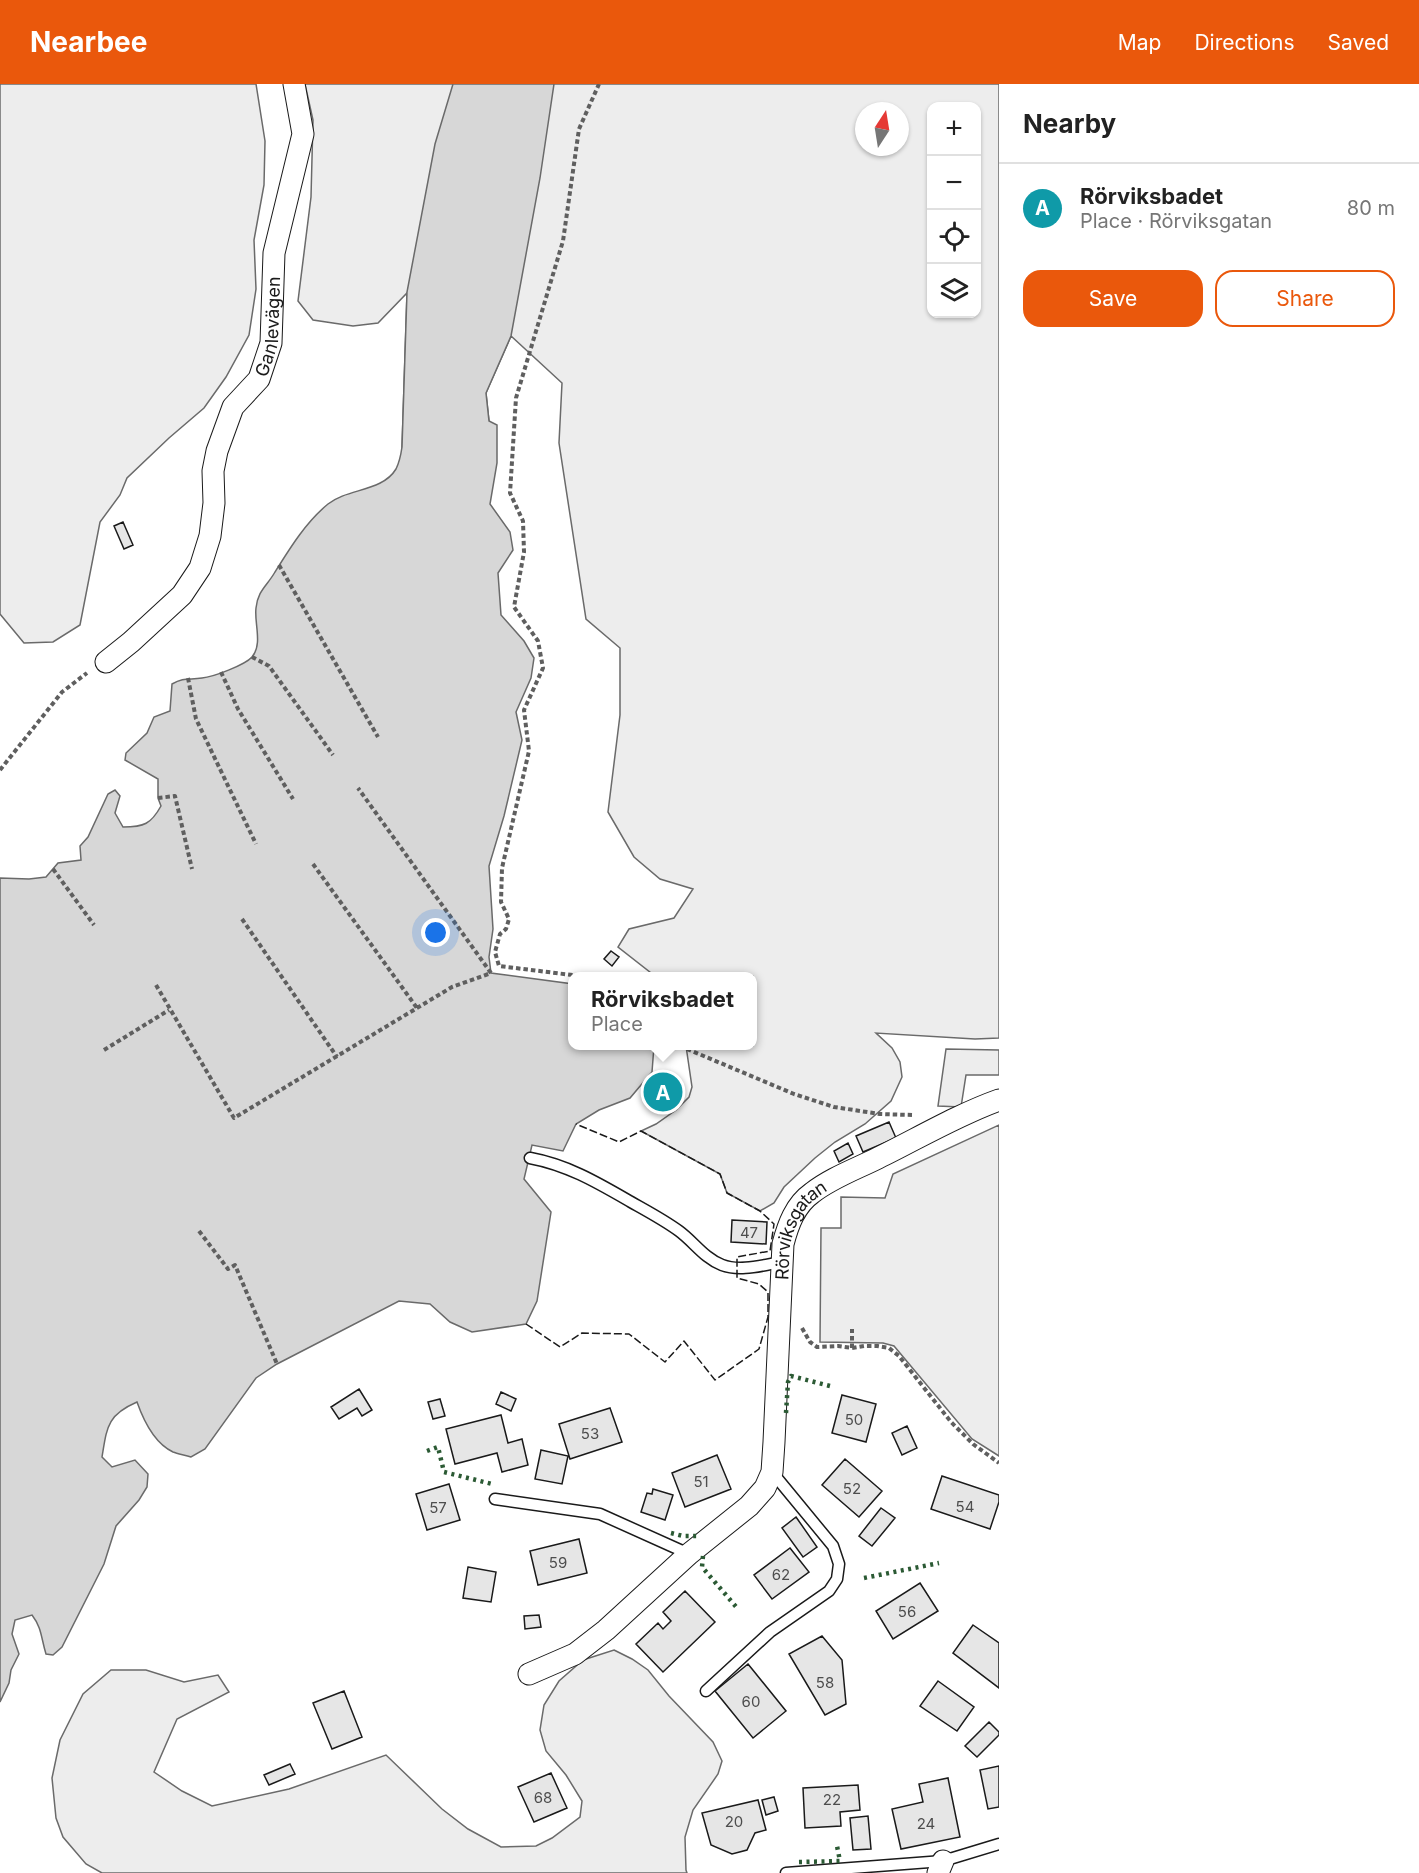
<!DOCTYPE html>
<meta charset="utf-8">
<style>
:root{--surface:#fff;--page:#f6f6f6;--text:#222;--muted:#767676;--line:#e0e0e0;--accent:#ea580c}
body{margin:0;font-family:Inter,sans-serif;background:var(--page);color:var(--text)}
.controls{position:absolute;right:18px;top:18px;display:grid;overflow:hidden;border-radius:12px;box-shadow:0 2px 4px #0004}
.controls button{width:54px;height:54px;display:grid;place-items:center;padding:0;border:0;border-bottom:2px solid var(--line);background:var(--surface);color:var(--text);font:30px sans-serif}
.compass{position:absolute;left:855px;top:18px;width:54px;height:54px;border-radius:50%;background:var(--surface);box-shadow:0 2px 4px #0004;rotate:12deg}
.you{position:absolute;left:436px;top:849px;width:21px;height:21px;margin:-15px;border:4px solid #fff;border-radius:50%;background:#1a73e8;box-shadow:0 0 0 9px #1a73e833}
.badge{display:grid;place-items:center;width:39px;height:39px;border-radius:50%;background:var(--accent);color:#fff;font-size:20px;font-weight:700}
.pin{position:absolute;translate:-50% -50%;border:3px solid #fff;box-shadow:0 2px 6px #0006}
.popup{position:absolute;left:568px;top:888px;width:189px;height:78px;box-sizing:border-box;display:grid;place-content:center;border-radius:12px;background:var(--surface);filter:drop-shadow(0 2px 4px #0005);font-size:20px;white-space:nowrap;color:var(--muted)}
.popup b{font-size:22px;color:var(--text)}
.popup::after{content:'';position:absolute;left:50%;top:100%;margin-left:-12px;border:12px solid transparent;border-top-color:var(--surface)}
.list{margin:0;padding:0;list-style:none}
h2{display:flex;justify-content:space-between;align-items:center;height:78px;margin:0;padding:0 24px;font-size:26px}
h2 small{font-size:20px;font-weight:400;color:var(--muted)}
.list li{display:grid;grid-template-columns:39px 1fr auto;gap:18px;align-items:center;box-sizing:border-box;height:90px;padding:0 24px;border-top:2px solid var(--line)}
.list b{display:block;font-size:22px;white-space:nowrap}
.list p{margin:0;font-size:20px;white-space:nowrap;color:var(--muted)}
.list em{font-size:20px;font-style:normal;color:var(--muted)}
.actions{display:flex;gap:12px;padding:18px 24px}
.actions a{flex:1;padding:14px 0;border:2px solid var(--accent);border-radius:18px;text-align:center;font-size:21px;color:var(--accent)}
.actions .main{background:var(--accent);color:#fff}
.icon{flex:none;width:33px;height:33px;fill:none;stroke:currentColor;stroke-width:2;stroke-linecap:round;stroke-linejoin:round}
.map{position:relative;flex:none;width:999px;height:1789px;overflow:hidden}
header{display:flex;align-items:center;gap:36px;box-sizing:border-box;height:84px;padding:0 30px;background:var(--accent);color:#fff}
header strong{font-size:28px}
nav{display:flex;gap:33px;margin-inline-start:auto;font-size:21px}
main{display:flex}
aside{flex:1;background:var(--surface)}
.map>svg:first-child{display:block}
</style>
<header>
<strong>Nearbee</strong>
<nav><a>Map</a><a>Directions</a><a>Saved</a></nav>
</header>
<main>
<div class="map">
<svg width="999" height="1789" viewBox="0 0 999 1789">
<rect width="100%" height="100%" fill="#fff"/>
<path fill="#ededed" stroke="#6a6a6a" stroke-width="1.5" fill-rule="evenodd" d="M0 0H256L265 57 264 101 254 156 256 205 249 251 226 293 204 324 169 354 127 394 120 411 100 438 80 541 53 558 24 559 0 530Z
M305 0H999V954L975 955 876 949 892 964 900 978 902 993 891 1017 865 1040 835 1058 815 1074 784 1103 774 1119 760 1127 727 1109 720 1090 641 1047 656 1040 676 1026 689 1013 692 1003 686 962H753V892H655L618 863 629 845 674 834 693 805 660 795 634 773 608 728 620 631V564L586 535 559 359 562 299 511 252 486 309 489 337 402 363 407 209 378 239 353 242 313 236 298 217 311 113 313 36ZM932 22H976V230H932ZM864 27H900V63H864Z
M946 965 999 966V991H966L961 1023 938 1022Z
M999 1041V1372L972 1355 894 1262 883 1259 820 1258 821 1144H841V1113L885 1114 893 1090Z
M614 1566 632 1575 648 1586 669 1612 713 1658 722 1677 718 1690 693 1726 685 1753 686 1786 687 1789H102L86 1780 63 1753 56 1734 52 1694 60 1656 83 1610 111 1586H146L184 1598 218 1591 229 1608 177 1635 154 1688 182 1707 212 1722 289 1705 386 1671 442 1725 468 1745 501 1763 536 1762 552 1754 580 1733 582 1717 566 1691 546 1667 540 1646 544 1621 559 1597 583 1576Z"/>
<path fill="#d7d7d7" stroke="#6a6a6a" stroke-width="1.5" d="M453 0H554L540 94 511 252 486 309 489 337 497 341V379L490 420 510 448 513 466 498 489 501 531 524 557 534 574 531 594 516 628 522 656 504 732 489 782 493 845 489 873 491 889 573 900V962H654L652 988 630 1014 599 1026 576 1040 563 1067 532 1061 524 1095 551 1128 537 1217 526 1240 472 1248 450 1238 430 1220 399 1217 277 1280 256 1294 205 1365 191 1373C185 1371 178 1370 173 1368 154 1359 143 1335 137 1318 107 1331 107 1343 102 1373L112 1383 135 1376 148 1390 147 1403 139 1416 116 1442 104 1480 62 1563 53 1571 46 1570C41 1554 42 1544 32 1531L15 1536 12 1550 19 1570 11 1586 9 1599 0 1618V794L29 795 46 793 58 779 81 776 80 762 88 753 108 710 115 706 120 712 115 729 123 743C144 743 151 740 161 722L158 714V695L125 676 126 669 147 649 154 633 170 627 172 600C184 593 189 596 202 594 213 593 245 581 252 573 263 560 254 539 256 524 258 506 267 502 275 488 290 464 306 438 328 420 348 404 382 408 396 385 399 379 401 370 402 363L407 208 435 60Z"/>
<path fill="#e6e6e6" stroke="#1a1a1a" stroke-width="1.5" d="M123 438 133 461 124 465 114 442Z
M611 867 619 873 612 882 604 875Z
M889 1038 896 1054 863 1068 856 1052Z
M848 1059 853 1070 839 1078 834 1067Z
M732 1136 767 1138 766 1160 731 1158Z
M359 1305 372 1326 362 1332 357 1324 339 1335 331 1323Z
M501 1308 516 1315 511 1327 496 1320Z
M842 1311 876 1320 866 1358 832 1349Z
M440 1315 445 1332 433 1335 428 1318Z
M610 1324 622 1358 570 1375 559 1340Z
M501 1331 508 1359 522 1355 528 1381 502 1388 497 1369 455 1380 446 1345Z
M907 1342 917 1364 902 1371 892 1349Z
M541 1366 568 1372 562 1400 535 1395Z
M717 1371 731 1405 685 1423 672 1389Z
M845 1375 882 1407 859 1433 822 1401Z
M942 1392 999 1411V1418L990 1445 931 1425Z
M449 1400 460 1436 427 1446 416 1410Z
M653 1405 673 1411 665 1436 641 1428 647 1409 652 1410Z
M881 1424 895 1434 872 1462 859 1452Z
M796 1433 817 1463 803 1473 782 1444Z
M579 1455 587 1489 538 1501 530 1467Z
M790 1464 809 1488 772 1515 754 1491Z
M468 1483 496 1488 491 1518 463 1514Z
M920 1499 938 1527 893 1555 876 1527Z
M685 1507 715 1538 663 1588 636 1560 658 1539 663 1545 671 1537 663 1528Z
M539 1531 541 1543 525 1545 524 1532Z
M973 1541 999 1559V1604L953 1569Z
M822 1552 842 1576 846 1620 825 1631 789 1570Z
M748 1580 786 1627 753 1654 715 1607Z
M938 1597 974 1623 957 1647 920 1622Z
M344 1607 362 1653 332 1665 313 1619Z
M989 1638 999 1648V1651L977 1673 965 1662Z
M290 1680 295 1690 269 1701 264 1691Z
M999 1682V1723L988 1725 980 1686Z
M551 1689 567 1724 534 1738 518 1703Z
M948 1694 960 1753 901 1765 892 1725 923 1718 919 1700Z
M858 1701 860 1726 840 1728 841 1742 805 1744 803 1704Z
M774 1713 778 1727 766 1731 762 1716Z
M758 1716 766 1746 755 1749 747 1766 732 1770 711 1761 702 1729Z
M868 1732 871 1765 853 1766 850 1734Z"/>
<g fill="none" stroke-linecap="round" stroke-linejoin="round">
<defs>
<path id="service" d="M530 1074C568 1081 598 1099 631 1118 647 1127 664 1136 679 1147 694 1158 704 1174 722 1181 740 1188 763 1181 782 1178
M495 1415 600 1430 689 1470
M706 1607 770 1548 829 1507 837 1495 839 1480 833 1462 772 1388
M786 1789 943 1777 999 1760"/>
<g id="minor">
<path id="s1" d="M106 578 131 558 182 511 200 484 210 452 214 419 213 387 217 367 233 323 259 295 271 259 274 169 303 50 294 0"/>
<path id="s2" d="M529 1590 575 1570 606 1546 689 1470 749 1422 765 1404 772 1388 774 1358 783 1160C788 1141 795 1121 812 1109 831 1094 856 1085 878 1074 917 1055 957 1031 999 1016"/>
<path d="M938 1789 943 1777"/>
</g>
</defs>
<use href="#service" stroke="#1a1a1a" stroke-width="13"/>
<use href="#minor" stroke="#1a1a1a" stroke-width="23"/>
<path stroke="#5f5f5f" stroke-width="4" stroke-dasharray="4.5 3" stroke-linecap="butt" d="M279 481 378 653
M252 573 269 582 333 671
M221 588 238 625 293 715
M188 594 196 635 256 760
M0 686 62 608 87 589
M158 714 175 712 192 785
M313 780 417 924
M53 785 94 841
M242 835 337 973
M580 892 499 882 495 868 500 850 506 845 509 835 501 818 502 784 529 667 524 626 543 584 538 557 514 523 524 468 523 437 510 409 516 314 563 157 579 45 599 0
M156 901 234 1034 452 903 491 889 358 704
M680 962 794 1010 834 1023 880 1030 912 1031
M104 966 169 926
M199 1147 228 1185 235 1181 277 1280
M802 1244 810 1258 817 1263 838 1262 852 1264 864 1262H877L889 1264 899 1272 951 1338 973 1360 999 1379
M852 1264V1245"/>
<use href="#service" stroke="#fff" stroke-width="10"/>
<use href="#minor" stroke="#fff" stroke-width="21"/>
<path stroke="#2b5a34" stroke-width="4.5" stroke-dasharray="3 4.5" stroke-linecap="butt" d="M786 1329 788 1298 791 1292 830 1302
M427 1367 438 1363 444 1388 492 1400
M671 1449 683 1452H698
M703 1472 702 1483 738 1525
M864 1494 939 1479
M799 1778 840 1777 837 1762"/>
<path stroke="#1a1a1a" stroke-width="1.5" stroke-dasharray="8 3" stroke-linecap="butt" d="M526 1240 560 1263 582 1249 629 1250 665 1278 684 1257 715 1296 759 1265 768 1233V1208L759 1200 737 1194V1173L770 1167 774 1140 760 1127 727 1109 720 1090 641 1047 619 1058 576 1040"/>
</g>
<g text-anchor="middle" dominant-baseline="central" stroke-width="4.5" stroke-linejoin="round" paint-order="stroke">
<g font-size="15" fill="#4d4d4d">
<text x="749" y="1148">47</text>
<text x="854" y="1335">50</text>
<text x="590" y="1349">53</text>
<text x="701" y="1397">51</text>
<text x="852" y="1404">52</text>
<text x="965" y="1422">54</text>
<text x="438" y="1423">57</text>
<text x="558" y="1478">59</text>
<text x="781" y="1490">62</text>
<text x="907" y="1527">56</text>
<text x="825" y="1598">58</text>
<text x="751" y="1617">60</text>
<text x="543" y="1713">68</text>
<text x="832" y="1715">22</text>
<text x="734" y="1737">20</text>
<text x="926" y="1739">24</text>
</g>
<g font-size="18" fill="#1a1a1a" stroke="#fff">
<text stroke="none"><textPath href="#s1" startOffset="392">Ganlevägen</textPath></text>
<text stroke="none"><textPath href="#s2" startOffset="568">Rörviksgatan</textPath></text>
</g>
</g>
</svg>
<div class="controls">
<button>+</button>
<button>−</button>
<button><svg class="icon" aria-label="locate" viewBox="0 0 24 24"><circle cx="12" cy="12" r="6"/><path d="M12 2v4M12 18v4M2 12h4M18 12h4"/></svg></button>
<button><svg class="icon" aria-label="layers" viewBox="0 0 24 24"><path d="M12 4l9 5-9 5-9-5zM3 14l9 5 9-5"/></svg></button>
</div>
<svg class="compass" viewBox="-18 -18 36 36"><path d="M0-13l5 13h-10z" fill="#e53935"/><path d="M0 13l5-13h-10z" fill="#767676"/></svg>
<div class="you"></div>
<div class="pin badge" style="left:663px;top:1008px;background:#0f9aa8">A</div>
<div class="popup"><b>Rörviksbadet</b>Place</div>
</div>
<aside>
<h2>Nearby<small></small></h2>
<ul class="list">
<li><span class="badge" style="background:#0f9aa8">A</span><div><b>Rörviksbadet</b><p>Place · Rörviksgatan</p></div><em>80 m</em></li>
</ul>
<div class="actions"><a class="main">Save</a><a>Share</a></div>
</aside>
</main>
